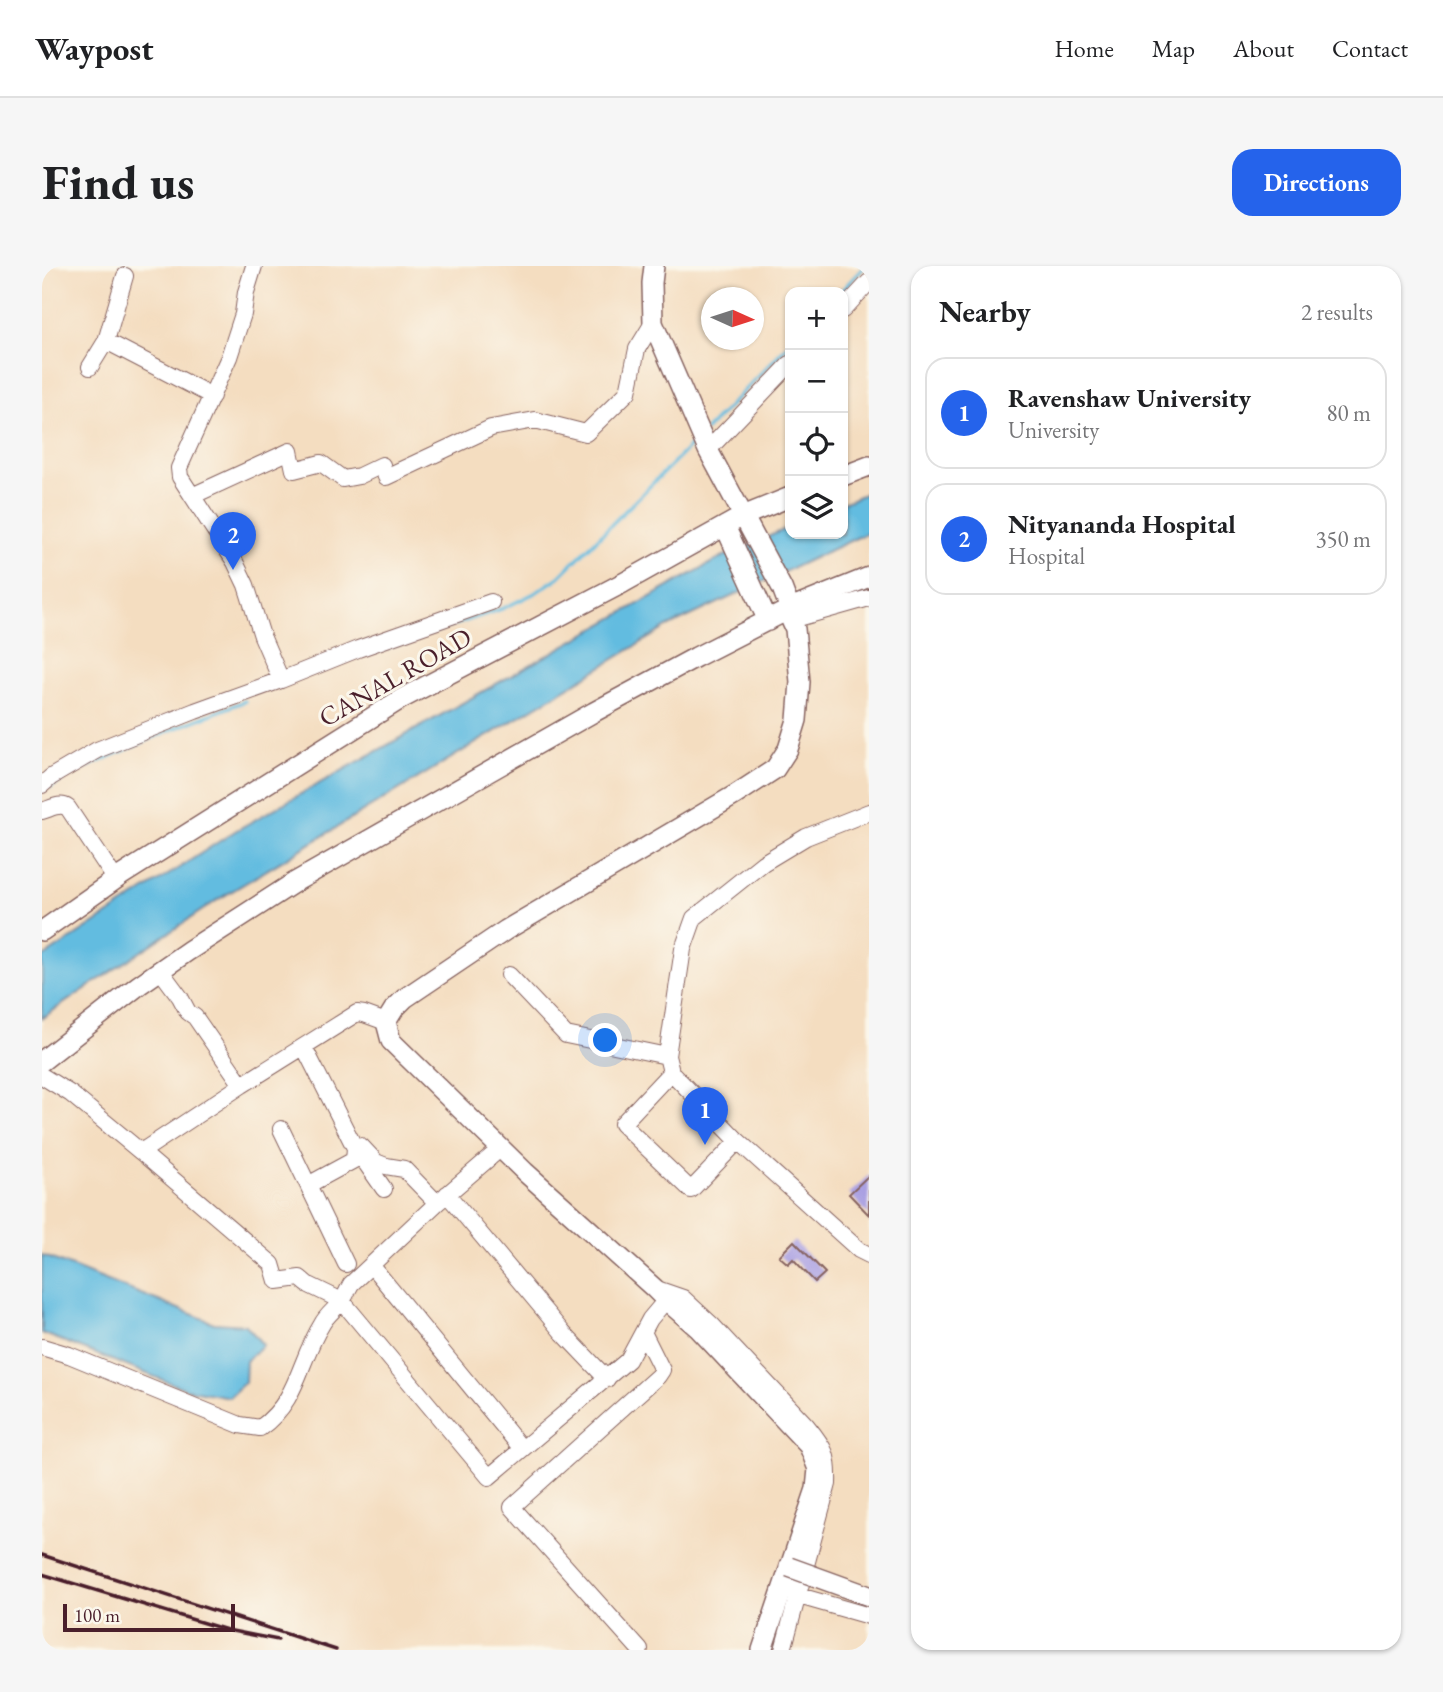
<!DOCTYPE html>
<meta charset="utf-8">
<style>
:root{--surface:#fff;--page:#f6f6f6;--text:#202124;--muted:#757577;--line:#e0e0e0;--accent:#2563eb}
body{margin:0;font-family:"EB Garamond",serif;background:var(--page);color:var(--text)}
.controls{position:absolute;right:21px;top:21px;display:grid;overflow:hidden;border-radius:14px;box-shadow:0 2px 5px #0004}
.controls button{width:63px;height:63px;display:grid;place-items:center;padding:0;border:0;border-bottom:2px solid var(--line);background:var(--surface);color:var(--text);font:35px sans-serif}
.compass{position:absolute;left:659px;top:21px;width:63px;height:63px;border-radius:50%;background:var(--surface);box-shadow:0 2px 5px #0004;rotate:93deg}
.scale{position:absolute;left:21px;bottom:18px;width:172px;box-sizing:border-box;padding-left:7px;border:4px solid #4a1f2b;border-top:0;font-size:19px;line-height:24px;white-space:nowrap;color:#4a1f2b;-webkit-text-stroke:5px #fbf7ec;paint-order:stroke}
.you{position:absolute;left:564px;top:775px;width:24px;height:24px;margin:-18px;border:5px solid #fff;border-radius:50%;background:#1a73e8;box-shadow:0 0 0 10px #1a73e833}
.badge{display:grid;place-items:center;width:46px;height:46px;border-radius:50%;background:var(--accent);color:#fff;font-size:23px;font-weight:700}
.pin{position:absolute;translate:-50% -58px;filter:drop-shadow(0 2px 4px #0008)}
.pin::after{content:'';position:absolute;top:37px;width:24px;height:21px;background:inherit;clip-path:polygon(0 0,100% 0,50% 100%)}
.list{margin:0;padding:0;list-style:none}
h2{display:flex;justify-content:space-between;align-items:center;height:91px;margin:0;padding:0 28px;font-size:30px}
h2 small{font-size:23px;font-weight:400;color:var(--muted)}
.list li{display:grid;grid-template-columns:46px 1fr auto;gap:21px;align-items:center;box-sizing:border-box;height:112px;margin:0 14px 14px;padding:0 14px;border:2px solid var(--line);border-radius:21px}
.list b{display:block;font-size:26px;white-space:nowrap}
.list p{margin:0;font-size:23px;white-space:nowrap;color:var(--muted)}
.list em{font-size:23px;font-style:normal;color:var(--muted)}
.icon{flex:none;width:38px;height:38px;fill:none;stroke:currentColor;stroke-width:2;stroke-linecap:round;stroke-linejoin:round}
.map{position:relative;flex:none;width:827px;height:1384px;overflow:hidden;border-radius:21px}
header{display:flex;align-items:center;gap:42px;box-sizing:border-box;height:98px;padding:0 35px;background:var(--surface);border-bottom:2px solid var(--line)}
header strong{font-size:33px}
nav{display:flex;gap:38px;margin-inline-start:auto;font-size:24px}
.intro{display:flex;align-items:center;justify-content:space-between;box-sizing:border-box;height:168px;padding:0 42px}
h1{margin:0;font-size:49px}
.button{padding:18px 32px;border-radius:21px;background:var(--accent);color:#fff;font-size:24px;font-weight:700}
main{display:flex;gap:42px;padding:0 42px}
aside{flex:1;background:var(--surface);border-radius:21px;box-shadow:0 2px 5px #0004}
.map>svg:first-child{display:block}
</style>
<header>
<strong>Waypost</strong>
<nav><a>Home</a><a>Map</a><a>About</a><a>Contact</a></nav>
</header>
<div class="intro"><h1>Find us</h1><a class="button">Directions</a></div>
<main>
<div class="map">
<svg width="827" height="1384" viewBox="0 0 827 1384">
<rect width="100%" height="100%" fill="#fbf7ec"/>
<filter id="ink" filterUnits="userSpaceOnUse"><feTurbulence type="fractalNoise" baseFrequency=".0143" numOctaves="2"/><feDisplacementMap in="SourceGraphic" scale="14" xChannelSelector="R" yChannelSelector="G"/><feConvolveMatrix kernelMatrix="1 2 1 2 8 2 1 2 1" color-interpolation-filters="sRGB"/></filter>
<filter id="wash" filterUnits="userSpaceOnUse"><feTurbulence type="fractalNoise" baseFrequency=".00686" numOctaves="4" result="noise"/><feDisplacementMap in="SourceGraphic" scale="28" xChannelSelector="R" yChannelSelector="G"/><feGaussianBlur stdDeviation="1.57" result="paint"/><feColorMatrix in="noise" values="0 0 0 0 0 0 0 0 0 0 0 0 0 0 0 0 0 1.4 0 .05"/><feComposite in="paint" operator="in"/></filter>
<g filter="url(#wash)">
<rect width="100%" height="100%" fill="#f4ddc0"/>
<path fill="#62bce0" stroke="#566e86" stroke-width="2" d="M827 226V266L625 361 177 633 0 752V692L193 565 678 292 748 261V268H801V237Z
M0 989 172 1057 204 1059 221 1079 204 1095 203 1116 187 1131 144 1123 0 1067Z"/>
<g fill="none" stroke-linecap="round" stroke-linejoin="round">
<path stroke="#62bce0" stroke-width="3.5" d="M798 26 823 0
M664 164 748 77
M335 385 462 342 493 327 517 311 654 174
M9 521 29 508 131 463 203 435"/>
</g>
<g id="blocks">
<path fill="#a99fe2" d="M827 909V949L807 928Z
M752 975 783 1007 773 1016 751 993 746 998 737 990Z"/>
</g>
</g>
<g filter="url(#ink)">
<use href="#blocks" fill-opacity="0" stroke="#86625f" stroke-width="2"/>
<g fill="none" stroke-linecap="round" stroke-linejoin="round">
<defs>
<path id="minor" d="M212 0 204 26 201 48 187 91 137 202 138 211 193 296 204 319 220 370 239 414
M83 10 64 75 170 130
M801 44 827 16
M48 101 64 75
M666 184 748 98
M150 230 248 185 252 204 279 197 301 213 317 210 340 199 344 211 449 162 493 154 544 167 586 126 595 83 611 57
M749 354 827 332
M0 519 9 511 55 484 153 445 239 414 316 383 449 336
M0 545C8 543 18 536 26 542L74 614
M827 546 764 571 721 597 652 652 641 683 625 790 629 806 696 875 817 984 827 989
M118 704 138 731 146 746 153 751 200 819
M467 709 524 769 625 790
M262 781 313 882 312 894 266 919 304 998
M629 806 580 858 649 924 696 875
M0 810 29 828 99 886 200 819 315 747 322 748 344 756
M239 863 266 919
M313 882 319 880 334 896 344 900 362 903 395 937
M99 886 230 998 235 1015 258 1012 265 1018 300 1035 447 1211 586 1094 608 1053 624 1034
M319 890 342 923
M405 928 521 1067 565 1113
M329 999 480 1183
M615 1023 641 1032 669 1058 765 1160C783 1182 787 1189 786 1218L741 1384
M0 1081 27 1089 198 1159 218 1162C257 1134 256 1096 280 1058 284 1050 292 1044 298 1037 303 1032 305 1025 309 1018L395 937 459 882
M757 1330 827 1350
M598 1384 470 1241 616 1110 620 1104 602 1068"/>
<path id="major" d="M612 0 610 17 611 57 666 184 740 322 748 343 749 354 753 363 758 416 755 454 746 483 733 503 693 529 464 664 363 732 352 743 344 756 349 775 483 906 612 1022 624 1034 656 1062 767 1180 776 1203 774 1223 720 1384
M801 210 827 200
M683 260 726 355
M0 665 80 609 359 433 581 317 701 250 748 231
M0 795 97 719 146 685 253 616 552 446 654 391 748 343 827 311"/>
</defs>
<use href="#minor" stroke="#86625f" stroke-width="18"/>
<use href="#major" stroke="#86625f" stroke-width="22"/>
<use href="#minor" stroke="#fff" stroke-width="16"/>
<use href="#major" stroke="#fff" stroke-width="19"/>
<path stroke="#4a1f2b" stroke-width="3.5" d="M0 1289 294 1384
M0 1308 185 1364 236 1374"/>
<defs>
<path id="major-bridge" d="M747 1301 827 1330"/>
</defs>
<use href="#major-bridge" stroke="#86625f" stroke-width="22" stroke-linecap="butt"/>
<use href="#major-bridge" stroke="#fff" stroke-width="19"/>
</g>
</g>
<g text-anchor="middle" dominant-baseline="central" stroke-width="6" stroke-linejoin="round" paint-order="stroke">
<g font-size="26" fill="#4a1f2b" stroke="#fbf7ec">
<text transform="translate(353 411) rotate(-30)">CANAL ROAD</text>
</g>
</g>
</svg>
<div class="controls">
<button>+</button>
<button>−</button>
<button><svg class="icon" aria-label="locate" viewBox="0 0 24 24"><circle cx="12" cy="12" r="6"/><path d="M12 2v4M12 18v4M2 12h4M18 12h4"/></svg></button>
<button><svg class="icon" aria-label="layers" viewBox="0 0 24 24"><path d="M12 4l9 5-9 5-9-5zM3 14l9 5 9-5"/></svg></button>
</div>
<svg class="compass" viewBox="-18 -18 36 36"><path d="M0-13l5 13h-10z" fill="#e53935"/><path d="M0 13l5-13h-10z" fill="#757577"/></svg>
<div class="scale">100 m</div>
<div class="you"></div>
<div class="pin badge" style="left:663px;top:879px">1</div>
<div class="pin badge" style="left:191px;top:304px">2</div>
</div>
<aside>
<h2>Nearby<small>2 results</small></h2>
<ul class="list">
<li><span class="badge">1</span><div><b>Ravenshaw University</b><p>University</p></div><em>80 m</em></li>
<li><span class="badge">2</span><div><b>Nityananda Hospital</b><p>Hospital</p></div><em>350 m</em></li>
</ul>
</aside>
</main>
